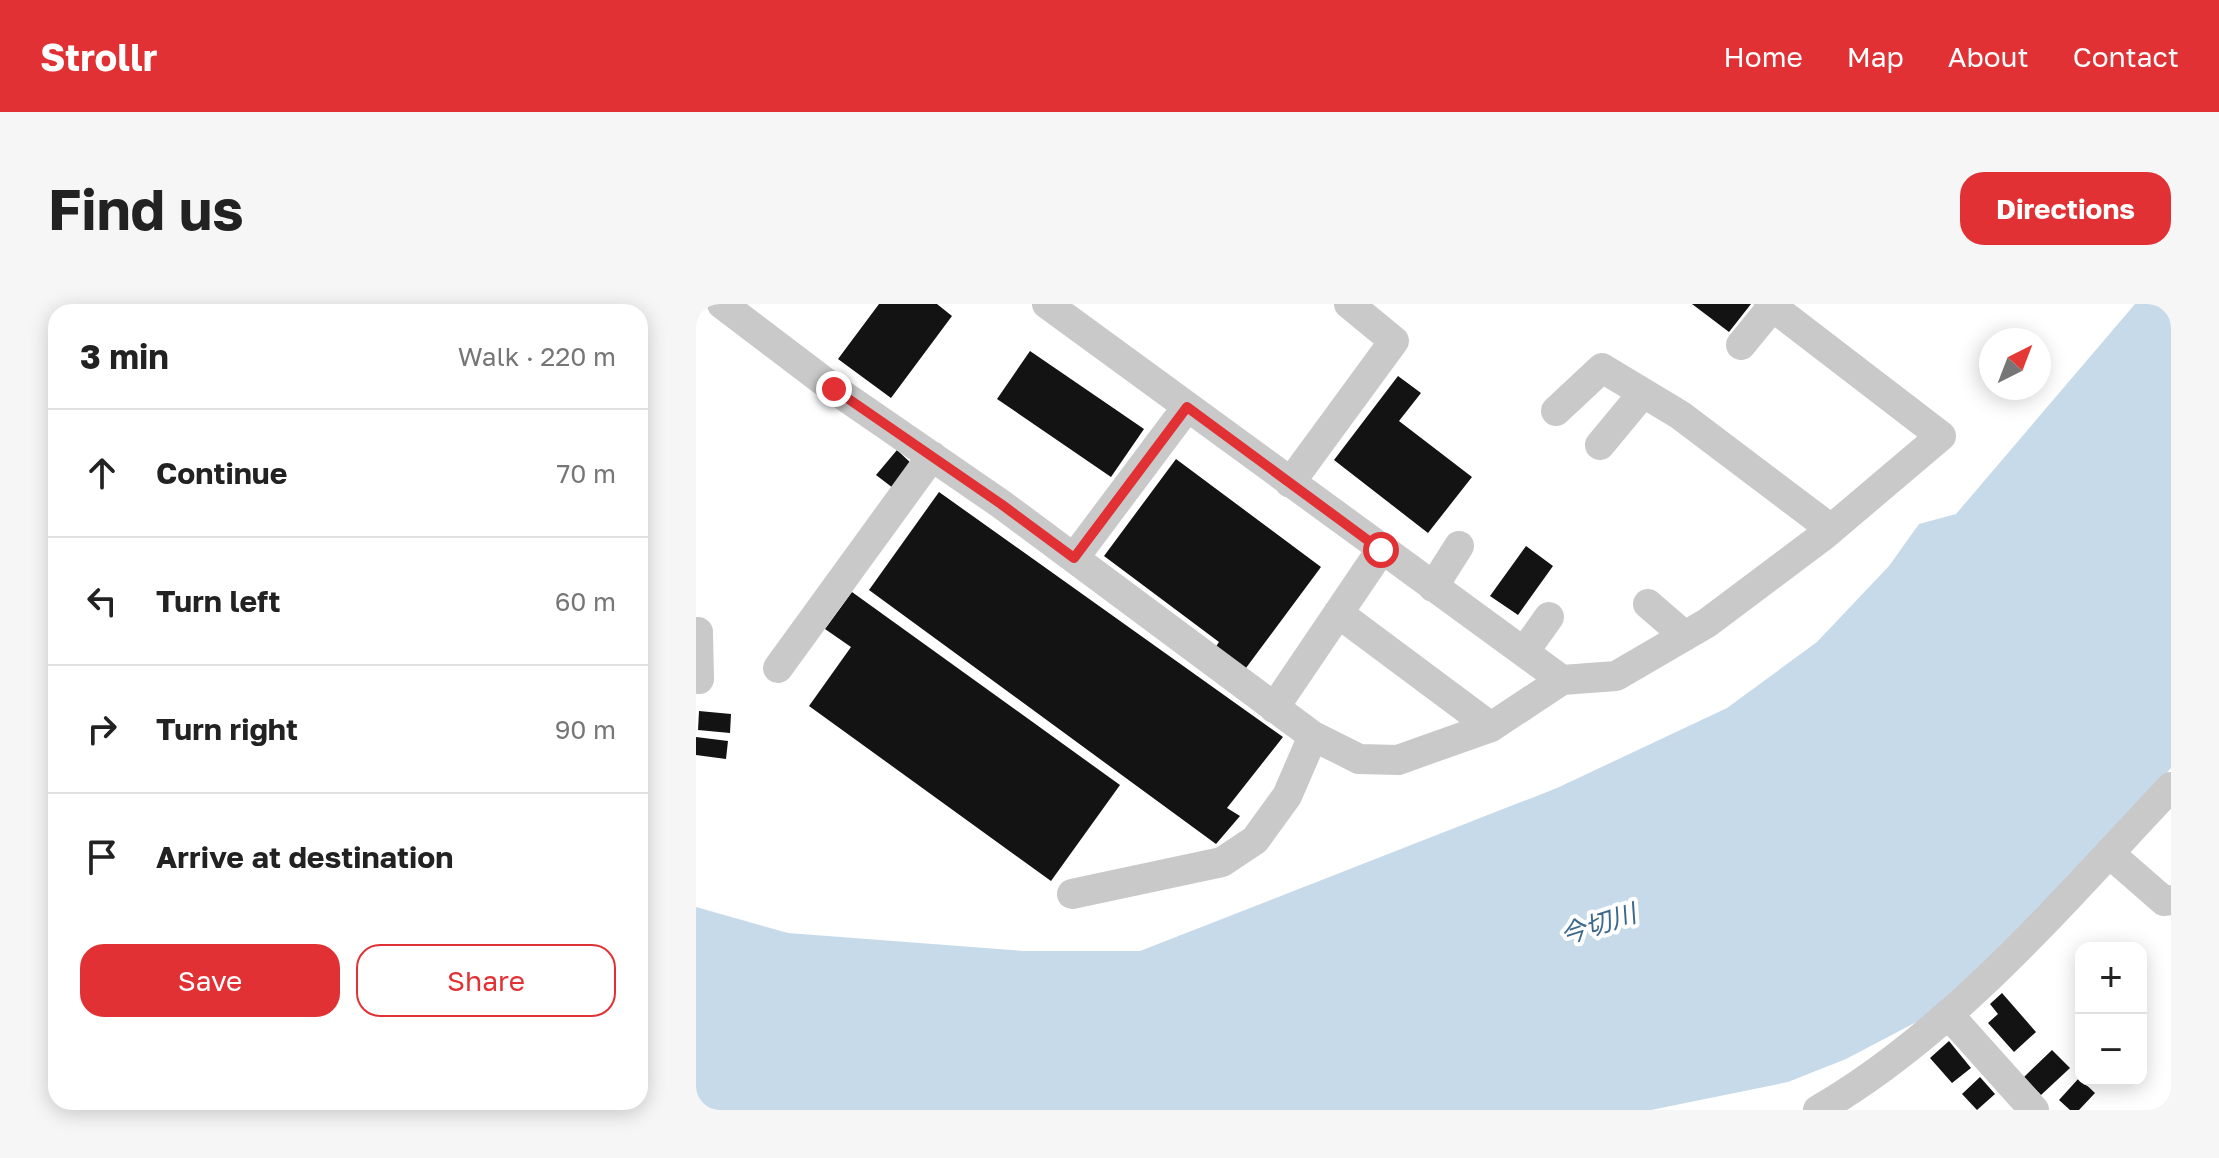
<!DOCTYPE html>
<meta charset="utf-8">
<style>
:root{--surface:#fff;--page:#f6f6f6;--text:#222;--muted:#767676;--line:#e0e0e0;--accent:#e13134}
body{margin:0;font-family:"Golos Text","Noto Sans JP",sans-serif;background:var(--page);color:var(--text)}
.controls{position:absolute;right:24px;bottom:24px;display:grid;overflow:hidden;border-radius:16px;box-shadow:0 4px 20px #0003}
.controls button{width:72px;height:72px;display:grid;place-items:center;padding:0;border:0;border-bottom:2px solid var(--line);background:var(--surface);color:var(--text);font:40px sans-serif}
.compass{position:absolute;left:1283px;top:24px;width:72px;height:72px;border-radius:50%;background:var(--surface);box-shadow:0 4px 20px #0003;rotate:42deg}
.stop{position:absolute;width:24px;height:24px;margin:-18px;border:6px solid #e13134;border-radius:50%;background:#fff}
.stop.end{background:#e13134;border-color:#fff;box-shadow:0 2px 8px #0008}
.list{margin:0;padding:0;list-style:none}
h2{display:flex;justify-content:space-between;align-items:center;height:104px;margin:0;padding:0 32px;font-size:34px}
h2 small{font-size:26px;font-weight:400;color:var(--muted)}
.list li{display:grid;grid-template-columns:52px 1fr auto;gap:24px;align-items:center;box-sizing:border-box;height:128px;padding:0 32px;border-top:2px solid var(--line)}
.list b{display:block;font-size:30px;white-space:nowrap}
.list em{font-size:26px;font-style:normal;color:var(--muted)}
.actions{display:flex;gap:16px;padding:24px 32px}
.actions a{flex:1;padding:18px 0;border:2px solid var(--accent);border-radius:24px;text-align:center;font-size:28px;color:var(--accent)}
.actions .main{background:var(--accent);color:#fff}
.icon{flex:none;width:44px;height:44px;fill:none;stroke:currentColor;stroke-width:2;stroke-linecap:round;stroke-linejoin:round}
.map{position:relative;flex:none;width:1475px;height:806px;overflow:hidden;border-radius:24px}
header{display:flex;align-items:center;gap:48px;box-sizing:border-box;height:112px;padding:0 40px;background:var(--accent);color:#fff}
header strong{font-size:38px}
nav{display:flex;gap:44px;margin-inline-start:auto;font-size:28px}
.intro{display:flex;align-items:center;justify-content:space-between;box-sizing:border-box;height:192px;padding:0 48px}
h1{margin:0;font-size:56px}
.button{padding:20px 36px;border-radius:24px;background:var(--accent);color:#fff;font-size:28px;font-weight:700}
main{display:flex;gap:48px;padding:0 48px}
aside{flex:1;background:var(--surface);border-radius:24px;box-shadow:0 4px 20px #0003}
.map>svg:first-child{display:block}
</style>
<header>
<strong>Strollr</strong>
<nav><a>Home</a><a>Map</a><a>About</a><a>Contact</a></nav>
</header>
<div class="intro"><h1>Find us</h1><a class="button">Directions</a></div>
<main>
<aside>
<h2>3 min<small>Walk · 220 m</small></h2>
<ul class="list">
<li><svg class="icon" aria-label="ahead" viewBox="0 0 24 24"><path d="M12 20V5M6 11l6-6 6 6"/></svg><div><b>Continue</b></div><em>70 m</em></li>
<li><svg class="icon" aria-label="left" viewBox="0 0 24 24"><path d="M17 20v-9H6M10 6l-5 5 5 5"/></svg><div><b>Turn left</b></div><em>60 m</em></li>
<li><svg class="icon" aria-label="right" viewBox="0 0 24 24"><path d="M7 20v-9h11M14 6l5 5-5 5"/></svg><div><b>Turn right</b></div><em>90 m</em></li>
<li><svg class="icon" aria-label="arrive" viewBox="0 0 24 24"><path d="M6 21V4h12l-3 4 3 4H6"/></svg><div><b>Arrive at destination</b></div></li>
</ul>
<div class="actions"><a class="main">Save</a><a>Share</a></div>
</aside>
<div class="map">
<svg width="1475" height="806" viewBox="0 0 1475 806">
<rect width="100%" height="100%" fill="#fff"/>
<path fill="#c6daea" d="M1439 0H1475V464L1423 523 1249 703 1150 755 1092 778 955 806H0V603L92 629 328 647H444L861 484 1031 404 1121 338 1193 262 1223 220 1260 210Z"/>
<path fill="#131313" d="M183 0H241L256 12 195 94 142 55Z
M996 0H1055L1033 28Z
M334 47 448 125 415 173 301 95Z
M702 72 725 89 703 117 776 173 732 229 638 156Z
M201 146 217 161 197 184 180 171Z
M480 155 625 263 547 368 517 347 523 338 408 252Z
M243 188 587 433 531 504 544 512 520 540 173 286Z
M830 242 857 262 822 311 794 292Z
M156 288 424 481 355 577 113 402 155 343 129 325Z
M3 407 35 410 34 429 2 426Z
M0 433 32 437 30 455 0 451Z
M1306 689 1340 728 1318 748 1292 719 1302 710 1294 700Z
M1253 737 1275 764 1256 779 1234 754Z
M1356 746 1374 764 1345 791 1328 773Z
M1284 773 1299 790 1281 806 1266 790Z
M1383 774 1399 789 1383 806H1374L1363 796Z"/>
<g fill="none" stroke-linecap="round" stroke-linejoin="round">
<path stroke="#c9c9c9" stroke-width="4" stroke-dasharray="4 4" stroke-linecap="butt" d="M1468 806 1475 795"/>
<path stroke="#c9c9c9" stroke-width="30" d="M26 0 138 85 305 200 617 432 663 455 702 456 795 423 866 376
M351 0 866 376 920 372 1011 319 1127 232 1245 132 1073 0
M1045 41 1076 3
M860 107 906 64 984 111 1135 225
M904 141 947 89
M594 179 698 37 653 0
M378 254 491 103
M737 283 763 242
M952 300 989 332
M642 309 795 423
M0 328H2L3 375
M828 348 853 313
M82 364 236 152
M578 404 685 246
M1413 549 1468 597 1475 596
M376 590 526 558 559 536 591 492 617 432
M1252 710 1338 806
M1122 806C1257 728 1368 596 1475 483"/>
</g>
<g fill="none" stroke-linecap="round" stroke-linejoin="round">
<path stroke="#e13134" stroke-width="10" d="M138 85 305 200 378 254 491 103 685 246"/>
</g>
<g text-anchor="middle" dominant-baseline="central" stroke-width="8" stroke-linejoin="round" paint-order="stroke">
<g font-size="26" font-style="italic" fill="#3d698c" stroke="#fff">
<text transform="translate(902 620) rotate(-18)">今切川</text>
</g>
</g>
</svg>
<div class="controls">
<button>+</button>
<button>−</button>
</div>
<svg class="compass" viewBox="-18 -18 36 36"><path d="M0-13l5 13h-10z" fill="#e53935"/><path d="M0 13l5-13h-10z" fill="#767676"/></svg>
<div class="stop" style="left:685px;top:246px"></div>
<div class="stop end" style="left:138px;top:85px"></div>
</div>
</main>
